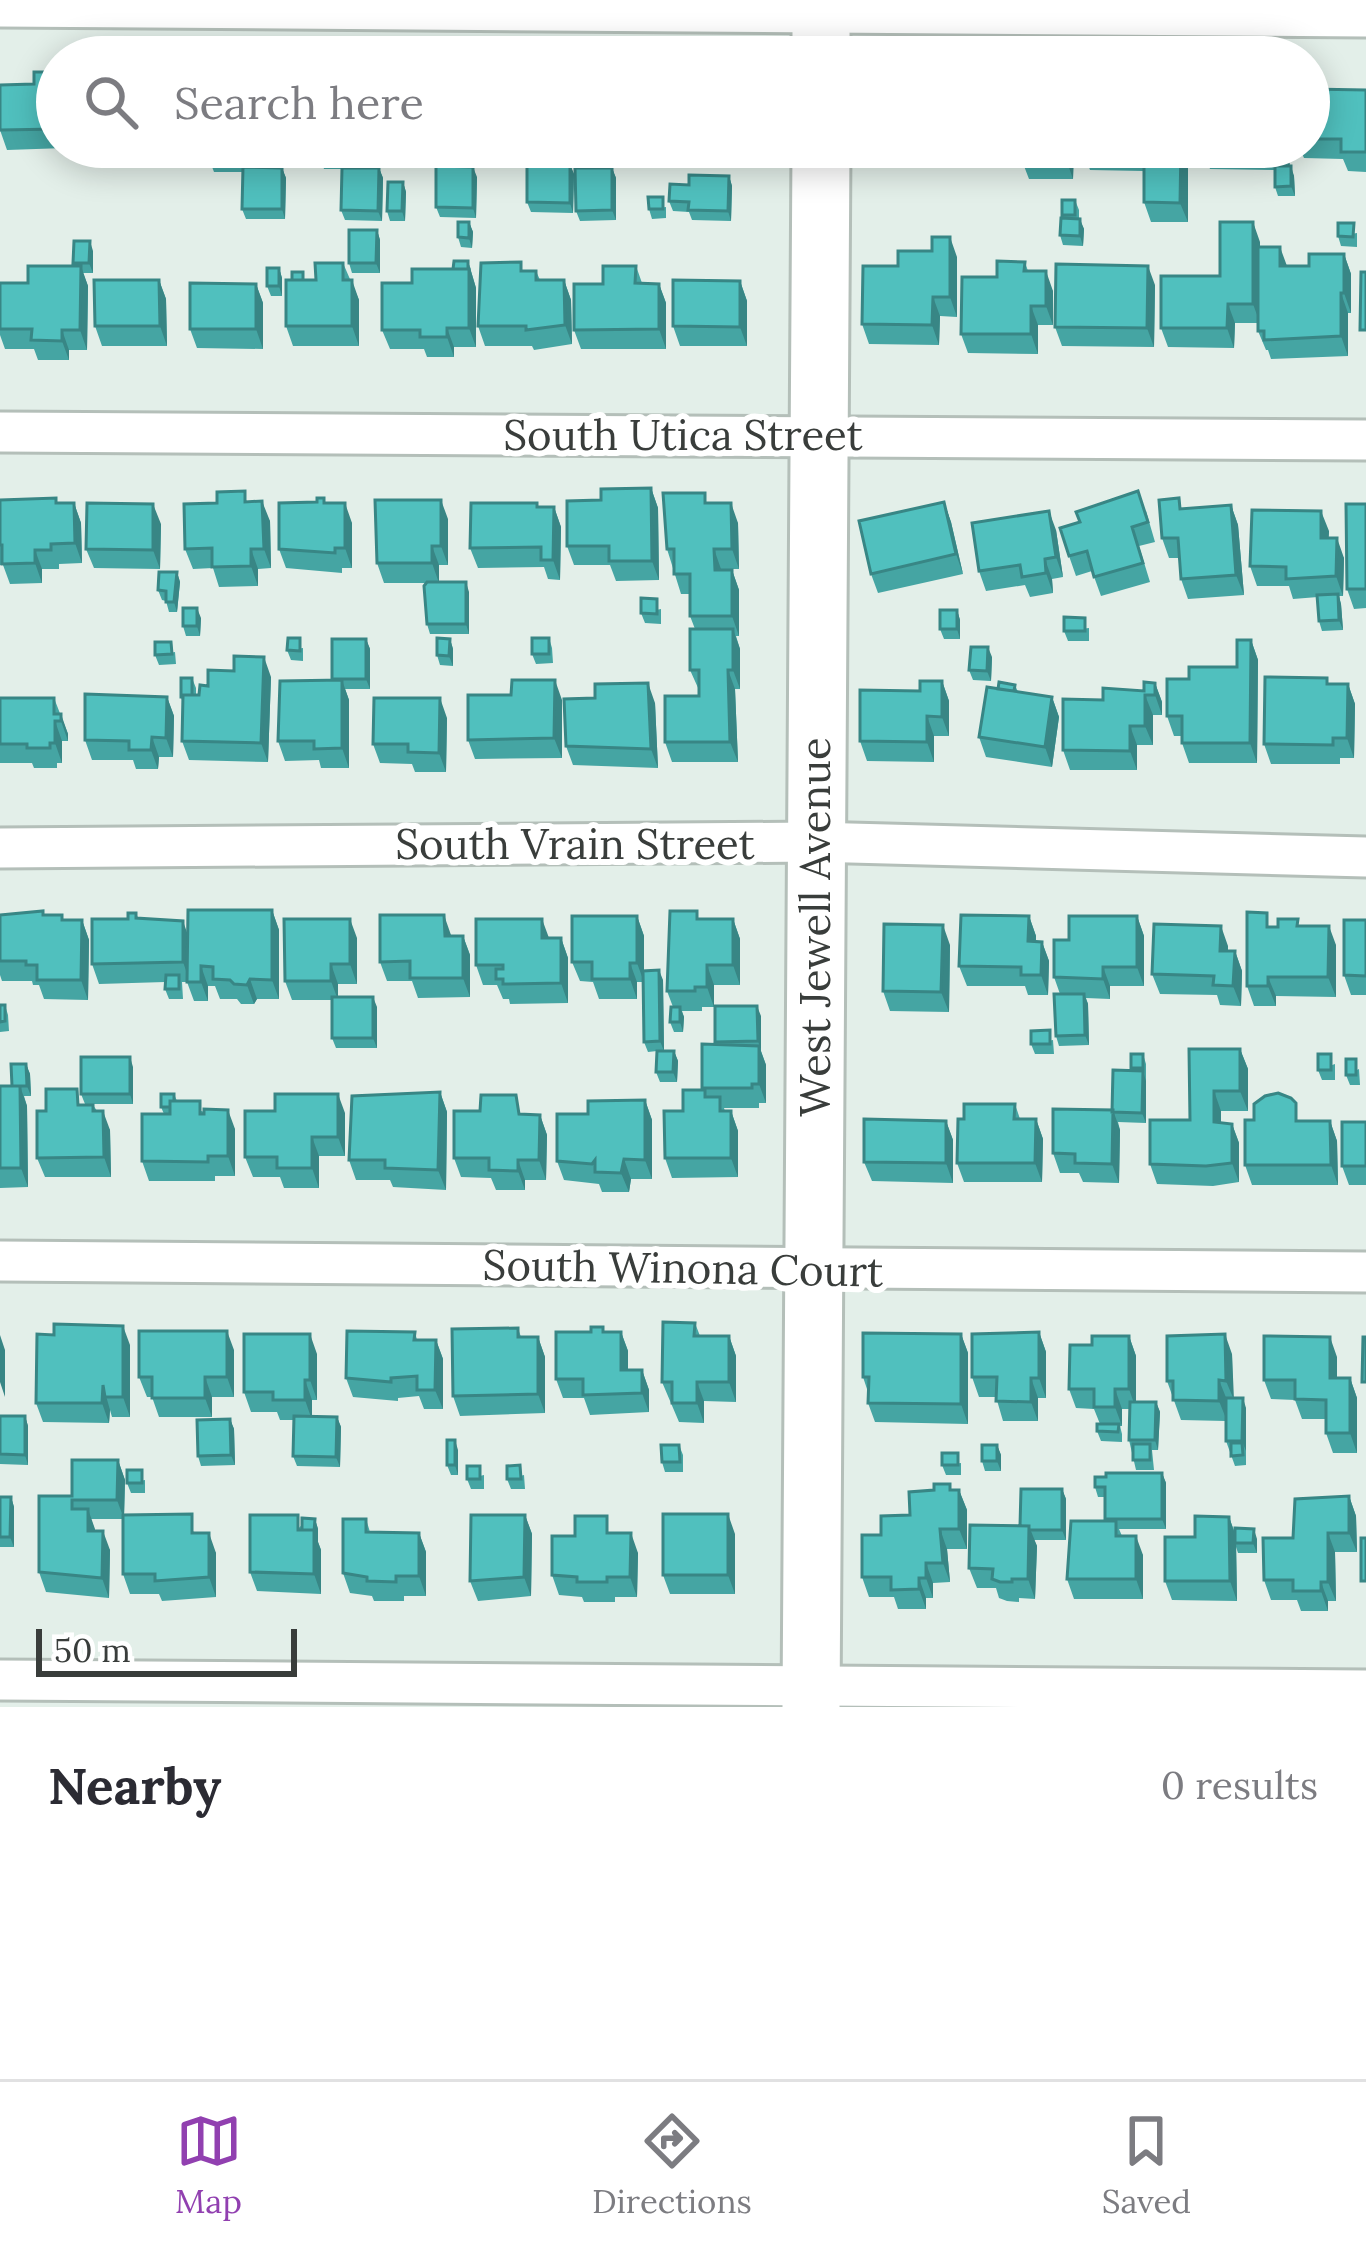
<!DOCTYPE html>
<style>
:root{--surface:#fff;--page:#f7f7f7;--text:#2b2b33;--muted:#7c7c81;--line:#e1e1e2;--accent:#9140b0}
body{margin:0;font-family:Lora,serif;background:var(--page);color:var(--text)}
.scale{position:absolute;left:36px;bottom:30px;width:261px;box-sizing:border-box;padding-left:12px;border:6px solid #393d3b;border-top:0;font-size:33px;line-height:42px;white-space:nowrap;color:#393d3b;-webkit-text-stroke:9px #fff;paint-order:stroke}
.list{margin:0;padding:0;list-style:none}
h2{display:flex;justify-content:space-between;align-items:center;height:156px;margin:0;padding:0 48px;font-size:51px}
h2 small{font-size:39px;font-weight:400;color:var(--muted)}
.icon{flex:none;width:66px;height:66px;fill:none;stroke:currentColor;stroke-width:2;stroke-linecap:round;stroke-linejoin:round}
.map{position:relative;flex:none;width:1366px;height:1707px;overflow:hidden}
.search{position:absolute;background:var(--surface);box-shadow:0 6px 30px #0003;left:36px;right:36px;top:36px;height:132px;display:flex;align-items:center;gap:30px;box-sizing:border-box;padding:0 42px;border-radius:66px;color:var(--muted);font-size:45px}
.sheet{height:372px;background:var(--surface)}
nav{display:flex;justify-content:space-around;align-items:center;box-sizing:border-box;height:168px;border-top:3px solid var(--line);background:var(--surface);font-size:33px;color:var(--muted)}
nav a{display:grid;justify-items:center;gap:6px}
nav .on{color:var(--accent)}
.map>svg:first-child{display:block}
</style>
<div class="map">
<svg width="1366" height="1707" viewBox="0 0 1366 1707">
<rect width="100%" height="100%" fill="#e3efe9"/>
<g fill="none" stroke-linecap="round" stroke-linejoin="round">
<defs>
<path id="minor" d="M0 432 1366 440
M0 848 813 842 1366 857
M0 1261 1366 1272
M0 1680 1366 1690"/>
<path id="tertiary" d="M0 1 1366 11"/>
<path id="secondary" d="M821 57V0
M811 1707 821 147"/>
</defs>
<use href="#minor" stroke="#b4bfb9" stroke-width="45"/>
<use href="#tertiary" stroke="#b4bfb9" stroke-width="57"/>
<use href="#secondary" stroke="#b4bfb9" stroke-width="63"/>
<use href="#minor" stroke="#fff" stroke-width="39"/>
<use href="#tertiary" stroke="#fff" stroke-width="51"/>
<use href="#secondary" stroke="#fff" stroke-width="57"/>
</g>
<path fill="#45a5a3" d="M57 72V147H94L7 150 0 130 34 84Z
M1309 89 1366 90V172L1348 171 1343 159 1304 158 1299 147H1309Z
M101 147H169V153H103Z
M196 147H281L282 168 286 178 285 219H246L242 209 243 172H214L208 156H199Z
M292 147H361L360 154 352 153V168H379L383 178 382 221 345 220 341 210 342 169H324L318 153H294Z
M390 147H457V151L391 150Z
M484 147H574V150H569V164L574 174 573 213 531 212 527 202 530 165 526 154 486 153Z
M589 147H658V156L592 157Z
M676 147H745V155L678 154Z
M870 147H964V168H877Z
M975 147H1074L1073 179H1029L1024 166H982Z
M1082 147H1186L1188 152V222H1151L1144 202V171L1090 170Z
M1195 147H1289V166L1294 176 1295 196H1278L1275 187V170L1210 169 1205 156H1198Z
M612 168 616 178V220L580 221 576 211Z
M729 176 732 186 731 221 692 220 689 212 673 211 669 201 689 185Z
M477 177 476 218 440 217 436 207Z
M403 182 406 192 405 221H390L387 211Z
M1075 200 1079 210V219L1084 229 1083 246 1063 245 1060 235 1062 215Z
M666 207V218L652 219 649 209Z
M469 222 473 232 472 248 461 247 458 237Z
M1253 222 1260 247 1287 266H1309L1344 254 1351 274V313H1348V356L1271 359 1268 350H1266L1258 331V323H1235L1234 348 1168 347 1161 328 1220 276Z
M377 230 380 240V273H352L349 263Z
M1357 233V247L1341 246 1338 236Z
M93 251V273H83L88 286 87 350H69V360H38L34 349H5L0 335V283H28L74 266 73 263Z
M957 257V317L940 316 939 345 869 344 862 324 898 266Z
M468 261 476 288V347H454V357H427L424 349H390L382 330 412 283 453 269Z
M1025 262 1028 271 1053 291V325H1038V354L968 353 961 334 997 277Z
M343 263 359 300V346H293L286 326 306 280H316Z
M636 266 642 283 659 284 666 303V349H581L574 330 603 284Z
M279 268 282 278V296H271L267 286Z
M524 271H536L540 280H564L571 300 572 344 534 350 532 346H485L478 326Z
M159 280 166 299 167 346H102L95 326Z
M740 281 747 301V346H680L673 326Z
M256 284 263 303V349L197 348 190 329Z
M1155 285 1154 347 1062 346 1055 327Z
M651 488 658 508 659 580 616 581 610 565H574L567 546 601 500Z
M0 500 74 503 81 523 82 563 59 564V569H42V583L10 584 3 565H0Z
M249 501 270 521 271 568 258 569V586L219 587 213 568 193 569 185 549Z
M944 502 951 522 963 574 878 593 871 574Z
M326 503 352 523V568H342V573L286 568 279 549Z
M537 503 538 507H554L561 527 560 580 548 579 544 567 478 568 470 548Z
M709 503 738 523 739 569H721V570H732L739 590V636H736L740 649V689H735L738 762H672L665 742 699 696V690L690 670 695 629 690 616V594H681L667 549Z
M1366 504V608L1354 609 1347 589Z
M1231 505 1238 525 1244 595 1188 599 1181 579 1179 558H1169L1162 538 1183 509Z
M1146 511 1155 542 1139 546 1150 582 1101 596 1092 571 1076 576 1069 556Z
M448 519V565H439V582L469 592V634H430L427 624V583H384L377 563Z
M161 524 160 569 94 568 86 549Z
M1056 530 1063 577 1052 579 1053 593 1030 597 1025 585 986 591 979 571Z
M1329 531 1328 538 1344 558 1343 596H1339L1341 604 1343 630 1322 631 1319 621 1318 597 1293 599 1289 586H1257L1250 566Z
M177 572 180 582 177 612H169L166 601 162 600 158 590Z
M661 609V624L645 623 641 613Z
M957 610 960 620V639H944L940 629Z
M201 618 200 636H186L183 626Z
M1089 628V641H1068L1064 631Z
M549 638 552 648 553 663 536 664 532 654Z
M366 639 370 649V689H345L349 700V768H321L319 760 285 761 278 741 333 680Z
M450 639 453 649V666L440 665 437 655Z
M1251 640 1258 660 1257 763H1189L1182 743V736H1174L1167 716 1189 679 1237 667Z
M303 648V661L291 660 287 650Z
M175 652 176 664 159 665 155 655Z
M992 657 991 681 973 680 969 670Z
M271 677 268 762 189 760 182 741 183 703 181 697 192 678 196 688V695H199L208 686Z
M942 681 949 701V736H934V762L867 761 860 741 920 691Z
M1155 683 1162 702V715H1153V745H1137V770H1070L1063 750 1103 700 1144 691Z
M1329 684H1348L1355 704 1354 758H1340V764H1271L1264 744Z
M1015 685 1018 692 1052 697 1059 717 1052 767 986 757 979 737 998 689Z
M167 697 174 716 173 757H159L158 769H136L133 760H92L85 740Z
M0 698H54L68 734V741H62V763H57V768H34L32 763H0Z
M562 700V758L475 759 468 740Z
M655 703 658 768 573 765 566 746Z
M447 718 446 772H415L412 764 380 763 373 744Z
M272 910 279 930V999H257L254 1004H241L237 999H220L215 986H208V1001H194L187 982H182L183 999H169L165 989V982L99 984 92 964 128 919 136 913 138 918 188 935Z
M0 915H44L64 920H82L89 940 88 1000 44 999 39 985H33L32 981H2L0 975Z
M637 916 644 936V971L663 980 664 1051H674L678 1061 677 1082H660L656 1072 657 1051 648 1052 644 1042 643 982H637V999H599L593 982 580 981 572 962Z
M1029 916 1036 936V941L1042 942 1049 961 1048 995H1028L1025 986H967L959 966Z
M1137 916 1144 936V986H1110V999L1086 998 1088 1004 1089 1045 1059 1046 1056 1036 1060 994 1054 977 1069 940Z
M700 919H733L740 939V985H714V1007H702V1011H682L684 1017 683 1032H674L670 1022 673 1007 667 991Z
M1366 920V995H1351L1344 975Z
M1300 926 1336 945V997L1276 996V1006H1254L1247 986Z
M463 936 470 955V997L418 998 412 981H387L380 962Z
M357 938V984H338V997L377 1007V1048H336L332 1038V1000H292L285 981Z
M549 938H561L568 958V1003L510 1004 509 999H503L497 985H483L476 965Z
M950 945 949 1012 890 1011 883 991Z
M1228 946V951H1235L1242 971 1241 1006 1220 1005 1217 995 1160 994 1152 974Z
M0 1005H5L8 1015 9 1031 0 1032Z
M761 1016V1051L766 1065V1103H759V1108H724L725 1111H731L738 1131V1177L672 1178 665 1158 683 1111 703 1090 715 1042Z
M1053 1040 1054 1054H1035L1031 1044Z
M1240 1049 1248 1069V1111H1221V1122L1232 1124 1239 1143V1182L1213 1186 1157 1184 1150 1164 1190 1120Z
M1143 1054 1146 1064V1123L1118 1122 1120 1130 1119 1183 1083 1182 1079 1173H1060L1053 1153 1112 1110 1132 1070 1131 1068Z
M26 1064 30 1074 31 1096H24L27 1106 28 1187 0 1188V1086H12Z
M1335 1064V1080H1322L1318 1070Z
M133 1067V1104H85L81 1094Z
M1359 1069 1360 1085H1350L1346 1075Z
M440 1092 447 1112 446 1190 393 1187 390 1180H356L349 1160Z
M174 1094 177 1101 204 1112 235 1129V1176H215V1181H149L142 1161 164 1114 161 1107Z
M645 1100 652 1120V1179H631L629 1192H602L599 1184 564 1180 557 1161 588 1114Z
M1015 1104 1020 1119H1036L1043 1139 1042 1182H964L957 1163 964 1119Z
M83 1105H93L110 1130 111 1177H45L37 1158 46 1111Z
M345 1113V1156H319V1188H284L280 1177H253L245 1157Z
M523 1115H540L547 1135 546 1180H525V1190H496L491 1178 461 1177 454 1158Z
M946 1121 953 1140V1183L872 1181 864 1162Z
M1302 1121H1330L1337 1141 1338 1185H1252L1245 1165Z
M1366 1122V1185H1349L1342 1166Z
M695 1323 700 1336H729L736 1356V1402L704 1401V1423L679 1422 662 1382Z
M518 1328 521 1337H538L545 1357V1413L460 1416 453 1396Z
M415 1332 417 1340H436L443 1359V1409H424L419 1396 398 1398V1401L353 1397 346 1378Z
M605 1332H621L628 1351V1370H642L649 1390V1412L590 1415 584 1398H563L556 1379Z
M1039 1332 1046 1352V1398H1038V1421H1003L996 1397H979L972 1377Z
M961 1334 968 1353V1424L875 1422 868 1403V1392L863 1377Z
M1129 1336 1136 1356V1402H1156L1160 1412 1158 1450H1152L1154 1470H1136L1129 1440 1130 1409H1122V1426H1120L1122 1434V1442L1101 1441 1097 1431 1100 1424 1094 1409 1076 1408 1069 1389 1092 1345Z
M130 1345V1417H112L110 1410 109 1423 43 1422 36 1403Z
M234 1350V1397H212V1417H159L152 1397H147L139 1377Z
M317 1354V1400H312V1417H337L341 1427 340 1467 297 1466 293 1456 294 1420H280L277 1412H251L244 1392Z
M1232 1354 1233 1398 1246 1408V1465L1235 1466 1226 1441V1421L1181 1420 1167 1381Z
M1337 1357V1378H1350L1357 1398V1453H1333L1326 1433V1419H1302L1295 1400 1271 1399 1264 1380Z
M0 1416H25L28 1426V1465L0 1464Z
M230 1419 234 1429 235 1465 201 1466 198 1456Z
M679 1445 683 1455V1472H665L662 1462Z
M997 1445 1001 1455V1471H985L982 1461Z
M458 1450V1475H451L447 1465Z
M118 1460 125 1480 124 1515 199 1533 216 1553V1597L162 1601 159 1594H130L123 1574V1519H91L95 1531 110 1550 109 1598 46 1592 39 1572 72 1496Z
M961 1463V1475H946L942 1465Z
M1162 1473 1166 1483V1529H1119L1122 1536 1143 1555V1599H1074L1067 1579 1106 1521 1105 1497H1098L1095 1487Z
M484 1475V1489H471L467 1479Z
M524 1475 525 1489H511L507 1479Z
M145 1480V1493H131L127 1483Z
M1062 1489 1066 1499V1540H1034L1037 1546 1035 1599 1019 1598V1602L1007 1601 999 1598 996 1588H977L969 1568Z
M952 1490H959L967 1510V1549H947L950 1582 933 1583V1598H926V1609H898L894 1597H869L862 1577 881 1535Z
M1349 1496 1356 1516 1357 1552H1335L1336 1601H1328V1611H1301L1297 1600H1271L1264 1580 1293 1538Z
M0 1497H11L14 1507V1547H0Z
M525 1515 532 1534 531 1596 478 1601 470 1581Z
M1229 1517 1235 1533 1257 1539V1553H1238L1236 1547 1237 1601 1172 1600 1165 1581 1195 1537Z
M315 1519 318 1529V1542L321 1550V1594L257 1591 250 1572 302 1525Z
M366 1519 370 1532 419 1533 426 1552V1596H404V1601H374L372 1596 350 1593 343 1573Z
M614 1533 638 1553 637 1597H615V1602H584L582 1597 559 1595 552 1575 575 1536Z
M735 1534V1594H670L663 1575Z"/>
<path fill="#388685" d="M275 147H281L282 171 275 152Z
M345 147H350L352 153V169Z
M546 147H552L553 173 546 153Z
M561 147H567L569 167Z
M957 147H964V168L957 148Z
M1066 147H1074L1073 179 1066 159Z
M1181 147H1186L1188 152V222L1180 203Z
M1282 147H1289L1290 170 1282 150Z
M570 164 574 174 573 213 570 203Z
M1291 166 1294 176 1295 196 1291 186Z
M473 167 477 177 476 218 473 208Z
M282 168 286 178 285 219 282 209Z
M379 168 383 178 382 221 378 211Z
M612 168 616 178V220L612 210Z
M729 176 732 186 731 221 728 211Z
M403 182 406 192 405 221 402 211Z
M1080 219 1084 229 1083 246 1080 236Z
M469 222 473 232 472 248 469 238Z
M1253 222 1260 242V323L1253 304Z
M377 230 380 240V273L376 263Z
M950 237 957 257V317L950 297Z
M90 241 93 251V273L89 263Z
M1280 247 1287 266H1280Z
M1344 254 1351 274V313L1344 293Z
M468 261 476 288V347L469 328Z
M81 266 88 286 87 350 80 330Z
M1148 266 1155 285 1154 347 1147 328Z
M279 268 282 278V296L279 286Z
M1046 271 1053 291V325L1046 306Z
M159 280 166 299 167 346 160 326Z
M352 280 359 300V346L352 326Z
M564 280 571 300 572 344 565 325Z
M740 281 747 301V346L740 327Z
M256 284 263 303V349L256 329Z
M659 284 666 303V349L659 329Z
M1341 293 1348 313V356L1341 336Z
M933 297 940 316 939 345 932 325Z
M1228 304 1235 323 1234 348 1227 328Z
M1031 306 1038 325V354L1031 334Z
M447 328 454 347V357L447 337Z
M62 330 69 350V360L62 341Z
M651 488 658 508 659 580 652 561Z
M441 500 448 519V565L441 546Z
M262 501 270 521 271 568 264 549Z
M944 502 951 522 963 574 956 554Z
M74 503 81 523 82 563 75 543Z
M345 503 352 523V568L345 548Z
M731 503 738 523 739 569 732 549Z
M153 504 161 524 160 569 153 550Z
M1231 505 1238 525 1244 595 1236 575Z
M554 507 561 527 560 580 553 560Z
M1049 511 1056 530 1063 577 1056 557Z
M1321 511 1329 531 1328 558 1321 538Z
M1337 538 1344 558 1343 596 1336 576Z
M432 546 439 565V583L432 563Z
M251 549 258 569V586L251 566Z
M714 549 721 569 722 590 715 570Z
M35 550 42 569V583L35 563Z
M1045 559 1052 579 1053 593 1046 573Z
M732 570 739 590V636L732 616Z
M177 572 180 582 177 612 174 602Z
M466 582 469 592V634L466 624Z
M1338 594 1341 604 1343 630 1339 620Z
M197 608 201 618 200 636 197 626Z
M957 610 960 620V639L957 629Z
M733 629 740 649V689L733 670Z
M366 639 370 649V689L366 679Z
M450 639 453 649V666L449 656Z
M1251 640 1258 660 1257 763 1250 743Z
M988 647 992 657 991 681 987 671Z
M264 657 271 677 268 762 261 743Z
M728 670 735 689 738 762 730 742Z
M342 680 349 700V768L342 748Z
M555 680 562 700V758L554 738Z
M942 681 949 701V736L942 717Z
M648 683 655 703 658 768 651 749Z
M1155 683 1162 702V715L1155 695Z
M1348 684 1355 704 1354 758 1347 738Z
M1145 695 1153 715V745L1145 726Z
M167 697 174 716 173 757 166 738Z
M1052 697 1059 717 1052 767 1045 747Z
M440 698 447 718 446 772 439 753Z
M61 714 68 734V741L61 721Z
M927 716 934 736V762L927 742Z
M55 721 62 741V763L55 743Z
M1130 726 1137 745V770L1130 751Z
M152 737 159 757 158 769 151 750Z
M272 910 279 930V999L272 980Z
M444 915 451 935 452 955 445 936Z
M637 916 644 936V982L637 963Z
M1029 916 1036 936 1035 961 1028 941Z
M1137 916 1144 936V986L1137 967Z
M350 919 357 938V984L350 964Z
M542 919 549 938H542Z
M733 919 740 939V985L733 965Z
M82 920 89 940 88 1000 81 980Z
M183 921 190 941V982L183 962Z
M943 925 950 945 949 1012 941 992Z
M1221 926 1228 946 1227 971 1220 951Z
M1329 926 1336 945V997L1328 977Z
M463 936 470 955V997L463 978Z
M561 938 568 958V1003L561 983Z
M1042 942 1049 961 1048 995 1041 975Z
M1235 951 1242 971 1241 1006 1233 986Z
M630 963 637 982V999L630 979Z
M331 964 338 984V1000L331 981Z
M707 965 714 985V1007L707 987Z
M201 966 208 986V1001L201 982Z
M1103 967 1110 986V999L1103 979Z
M659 970 663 980 664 1051 660 1041Z
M1268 977 1276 996V1006L1268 986Z
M250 979 257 999 254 1004 247 985Z
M1084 994 1088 1004 1089 1045 1085 1035Z
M373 997 377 1007V1048L373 1038Z
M757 1006 761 1016V1051L758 1041Z
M680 1007 684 1017 683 1032 680 1022Z
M759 1046 766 1065V1103L759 1084Z
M1240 1049 1248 1069V1111L1240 1091Z
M674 1051 678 1061 677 1082 673 1072Z
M130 1057 133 1067V1104L130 1094Z
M26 1064 30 1074 31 1096 27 1086Z
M1143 1071 1146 1081V1123L1142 1113Z
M20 1086 27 1106 28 1187 21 1168Z
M1214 1091 1221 1111V1141L1214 1122Z
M440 1092 447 1112 446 1190 438 1170Z
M338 1094 345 1113V1156L338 1137Z
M645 1100 652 1120V1179L645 1160Z
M228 1110 235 1129V1176L228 1156Z
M1113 1110 1120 1130 1119 1183 1112 1164Z
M103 1111 110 1130 111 1177 104 1157Z
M731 1111 738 1131V1177L731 1158Z
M540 1115 547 1135 546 1180 539 1160Z
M1036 1119 1043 1139 1042 1182 1035 1163Z
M946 1121 953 1140V1183L946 1163Z
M1330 1121 1337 1141 1338 1185 1331 1165Z
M1232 1124 1239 1143V1182L1232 1163Z
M312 1137 319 1156V1188L312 1168Z
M624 1159 631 1179 629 1192 621 1173Z
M518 1160 525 1180V1190L518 1171Z
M123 1326 130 1345V1417L123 1397Z
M227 1331 234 1350V1397L227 1377Z
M621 1332 628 1351V1390L621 1370Z
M1039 1332 1046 1352V1398L1039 1378Z
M310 1334 317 1354V1400L310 1380Z
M961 1334 968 1353V1424L961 1404Z
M1225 1334 1232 1354 1234 1400 1226 1381Z
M0 1335 5 1350V1397L0 1382Z
M729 1336 736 1356V1402L729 1382Z
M1129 1336 1136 1356V1409L1129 1389Z
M538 1337 545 1357V1413L538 1394Z
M1330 1337 1337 1357V1398L1330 1378Z
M436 1340 443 1359V1409L435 1390Z
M642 1370 649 1390V1412L642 1393Z
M205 1377 212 1397V1417L205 1398Z
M1031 1378 1038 1398V1421L1031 1402Z
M1350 1378 1357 1398V1453L1350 1433Z
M305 1380 312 1400V1420L305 1400Z
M1219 1380 1227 1400V1421L1219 1401Z
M697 1382 704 1401V1423L697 1403Z
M103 1385 110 1410 109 1423 102 1403Z
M1115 1389 1122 1409V1426L1115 1407Z
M1243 1398 1246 1408V1451L1242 1441Z
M1156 1402 1160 1412 1158 1450 1155 1440Z
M25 1416 28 1426V1465L25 1455Z
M337 1417 341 1427 340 1467 336 1457Z
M230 1419 234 1429 235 1465 231 1455Z
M455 1440 458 1450V1475L455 1465Z
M997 1445 1001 1455V1471L997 1461Z
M118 1460 125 1480 124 1519 117 1500Z
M1162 1473 1166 1483V1529L1162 1519Z
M1062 1489 1066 1499V1540L1062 1530Z
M959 1490 967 1510V1549L959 1529Z
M1349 1496 1356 1516 1357 1552 1349 1533Z
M11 1497 14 1507V1547L10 1537Z
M88 1509 95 1529V1550L88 1531Z
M728 1514 735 1534V1594L728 1575Z
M525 1515 532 1534 531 1596 524 1577Z
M1229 1517 1236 1537 1237 1601 1230 1581Z
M315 1519 318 1529V1542L321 1550V1594L314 1574Z
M1029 1526 1037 1546 1035 1599 1028 1579Z
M940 1529 947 1549 950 1582 943 1563Z
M1254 1529 1257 1539V1553L1253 1543Z
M103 1531 110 1550 109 1598 102 1578Z
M209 1533 216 1553V1597L209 1577Z
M419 1533 426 1552V1596L419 1576Z
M631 1533 638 1553 637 1597 630 1577Z
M1328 1533 1335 1552 1336 1601 1328 1582Z
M1136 1536 1143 1555V1599L1136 1579Z
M926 1563 933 1583V1598L926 1578Z
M919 1578 926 1598V1609L919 1589Z
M1321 1582 1328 1601V1611L1321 1591Z"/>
<path fill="#50c0be" stroke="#388685" stroke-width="3" d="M34 72H57V129L0 130V85L34 84Z
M1309 89 1366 90V152H1341V139H1309Z
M207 147H275V152H207Z
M317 147H345V150H317Z
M526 147H546V153H526Z
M870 147H957V148H870Z
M1022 147H1066V159H1022Z
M1082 147H1181L1180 203 1144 202V151H1082Z
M1203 147H1282V150L1203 149Z
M570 164V203L527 202V165Z
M436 166 473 167V208L436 207Z
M1275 166H1291V186L1275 187Z
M243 167 282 168V209H242Z
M342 168H379L378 211 341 210Z
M575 168H612V210L576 211Z
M689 175 729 176 728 211 688 210 689 202 669 201 670 184 689 185Z
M388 182H403L402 211H387Z
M648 197H663V209H649Z
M1062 200H1075V215H1062Z
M1061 218 1080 219V236L1060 235Z
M458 222H469V238L458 237Z
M1220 222H1253V304H1228L1227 328H1161V276H1220Z
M1338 223H1354L1353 237 1338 236Z
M349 230H377L376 263H349Z
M932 237H950V297H933L932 325 862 324 863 266H898V251H932Z
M74 241H90L89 263H73Z
M1258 247H1280V266H1309V254H1344V293H1341V336L1264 340V331H1258Z
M454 261H468V269H453Z
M997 261 1025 262 1024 271H1046V306H1031V334H961L962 277H997Z
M521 262V271H536V280H564L565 325 526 330V326H478L481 263Z
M315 263H343V280H352V326H286V280H316Z
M1056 264 1148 266 1147 328 1055 327Z
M28 266H81L80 330H62V341L31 340 32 329H0V283H28Z
M603 266H636L635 283 659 284V329L574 330V284H603Z
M267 268H279V286H267Z
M412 269H469V328H447V337H420V330H382V283H412Z
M292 272H303V280H292Z
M1361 272H1366V330H1360Z
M94 280H159L160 326H95Z
M673 280 740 281V327L673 326Z
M190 283 256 284V329H190Z
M651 488 652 561H609V546H567V501L601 500V489Z
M245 491V502L262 501 264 549H251V566L212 567V548L185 549 184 504 217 503V492Z
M1138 491 1148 522 1132 527 1143 563 1094 577 1087 551 1069 556 1060 528 1080 522 1076 512Z
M663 493H705V503H731L732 549H714L715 570H732V616H690V574H674V549H667Z
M56 498V503H74L75 543 51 544V550H35V563L2 564V545H0V500Z
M317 498H324V503H345V548H335V553L279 549V503L317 502Z
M1179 498 1180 509 1231 505 1236 575 1181 579 1178 538H1162L1159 500Z
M375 500H441V546H432V563H377Z
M944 502 956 554 871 574 859 521Z
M87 503 153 504V550L86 549Z
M471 503H537V507H554L553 560H541V547L470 548Z
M1346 504H1366V589H1347Z
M1252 510 1321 511V538H1337L1336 576 1286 579V567L1250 566Z
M1049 511 1056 557 1045 559 1046 573 1022 577 1020 565 979 571 972 523Z
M159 572H177L174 602H166V591L158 590Z
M427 582H466V624H427L424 586Z
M1338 594 1339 620 1319 621 1317 595Z
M641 598 657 599V614L641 613Z
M183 608H197V626H183Z
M940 610H957V629H940Z
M1064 617 1085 618V631H1064Z
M690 629H733V670H728L730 742H665V696H699V670H690Z
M288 638H300V651L287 650Z
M437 638 450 639 449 656 437 655Z
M532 638H549V654H532Z
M332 639H366V679H332Z
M1237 640H1251L1250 743H1182V716H1167V679H1189V667H1237Z
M155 642H171L172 654 155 655Z
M971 647H988L987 671 969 670Z
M234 656 264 657 261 743 182 741 183 695H199L200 685 208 686V670L234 671Z
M1265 677 1327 678V684H1348L1347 738H1333V745L1264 744Z
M181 678H192V695H183V697H181Z
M342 680V748L314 749V741H278L280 681Z
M512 680H555L554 738 468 740V695H511Z
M920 681H942V717L927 716V742L860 741V690L920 691Z
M999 682 1015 685 1014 691 998 689Z
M1144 682 1155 683V695H1145V726H1130V751L1063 750V699L1103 700V688L1144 691Z
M648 683 651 749 566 746 564 699 595 698V684Z
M987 687 1052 697 1045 747 979 737Z
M85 694 167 697 166 738 152 737 151 750H129V741L85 740Z
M0 698H54V714H61V721H55V743H50V748H27V744H0Z
M374 698H440L439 753 408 752V744H373Z
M188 910H272V980L250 979 247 985 234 984 230 980 213 979V967L201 966V982H187Z
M43 911V915H62V920H82L81 980H37V965H26V961H0V915Z
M670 911H697V919H733V965H707V987H695V991H667Z
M1247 912 1267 913V927H1278V919H1298L1297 926H1329L1328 977H1268V986H1247Z
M128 913H136V918L183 921V962L92 964V919H128Z
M380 915H444L445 936H463V978H410V961L380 962Z
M961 915 1029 916 1028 941 1042 942 1041 975H1021V967L959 966Z
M572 916H637V963H630V979H592V962H572Z
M1069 916H1137V967H1103V979L1054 977V940H1069Z
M284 919H350V964H331V981H285Z
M476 919H542V938H561V983L503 984V979H496V969H503V965H476Z
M1344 920H1366V976L1344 975Z
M884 924 943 925 941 992 883 991Z
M1154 924 1221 926 1220 951H1235L1233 986 1213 985 1214 976 1152 974Z
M659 970 660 1041 644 1042 643 971Z
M166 975H179V989H165Z
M1054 994H1084L1085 1035 1056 1036Z
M332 997H373V1038H332Z
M0 1005H5V1021L0 1022Z
M715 1006H757L758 1041 715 1042Z
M671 1007H680V1022H670Z
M1050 1030V1044H1031V1031Z
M702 1044 759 1046V1084H752V1088H702Z
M1189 1049H1240V1091H1214V1122L1232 1124V1163L1206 1166 1150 1164V1120H1190Z
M657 1051H674L673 1072H656Z
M1131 1054H1143V1068H1131Z
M1318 1054H1331V1070H1318Z
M81 1057H130V1094H81Z
M1346 1059H1356V1075H1346Z
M11 1064H26L27 1086H12Z
M1113 1070 1143 1071 1142 1113 1112 1112Z
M0 1086H20L21 1168H0Z
M46 1089H77L78 1105H93V1111H103L104 1157 37 1158V1111H46Z
M683 1090H705V1097H720V1111H731V1158H665L664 1111H683Z
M440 1092 438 1170 385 1168V1160H349L352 1096Z
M1278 1093 1291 1098 1296 1103V1121H1330L1331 1165H1245V1120H1254V1104L1265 1096Z
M161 1094H174V1101H170V1107H161Z
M275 1094H338V1137H312V1168H277V1157H245V1111H275Z
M481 1095H516L519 1114 540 1115 539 1160H518V1171L489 1170V1158H454V1111H480Z
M645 1100V1160L624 1159 621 1173 595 1172V1160L592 1164 557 1161V1114H588V1101Z
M170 1101H200V1114H204V1109L228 1110V1156H208V1162L142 1161V1114H170Z
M964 1104H1015L1014 1119H1036L1035 1163H957L958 1119H964Z
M1053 1109 1113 1110 1112 1164 1075 1163V1154L1053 1153Z
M864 1119 946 1121V1163L864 1162Z
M1342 1122H1366V1166H1342Z
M663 1322 695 1323 694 1336H729V1382H697V1403H672V1382H662Z
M54 1324 123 1326V1397H105L103 1385 102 1403H36L37 1334 54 1335Z
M591 1327H603V1332H621V1370H642V1393L583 1395V1379H556V1332H591Z
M518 1328V1337H538V1394L453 1396 452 1329Z
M139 1331H227V1377H205V1398H152V1377H139Z
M347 1331 415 1332 414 1340H436L435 1390H417V1376L391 1378V1382L346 1378Z
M1039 1332V1378H1031V1402L996 1401 997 1377H972V1334Z
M863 1333 961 1334V1404L868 1403 869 1377H863Z
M244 1334H310V1380H305V1400H273V1392H244Z
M1225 1334 1226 1381 1219 1380V1401L1173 1400V1381H1167V1336Z
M1092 1336H1129V1389H1115V1407H1094V1389H1069L1070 1345H1092Z
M1264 1336 1330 1337V1378H1350V1433H1326V1400L1295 1399V1380H1264Z
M1363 1337H1366V1382H1362Z
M1226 1398H1243L1242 1441H1226Z
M1130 1402H1156L1155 1440H1129Z
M0 1416H25V1455L0 1454Z
M294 1416 337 1417 336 1457 293 1456Z
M230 1419 231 1455 198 1456 197 1420Z
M1097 1424H1119L1118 1432 1097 1431Z
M447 1440H455V1465H447Z
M1231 1443H1242L1243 1455 1231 1456Z
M1133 1444H1150V1460H1133Z
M661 1445H679L680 1462H662Z
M982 1445H997V1461H982Z
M942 1453H958V1465H942Z
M72 1460H118L117 1500H72V1509H88V1531H103L102 1578 39 1572V1496H72Z
M520 1465 521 1479H507V1466Z
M467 1466H480V1479H467Z
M127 1470H142V1483H127Z
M1106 1473H1162V1519H1105V1487H1095V1477H1106Z
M934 1484H950V1490H959V1529H940L943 1563H926V1578H919V1589L891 1590V1577H862V1535H881V1516L910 1515 909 1492 934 1490Z
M1021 1489H1062V1530H1029V1526H1020Z
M1349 1496V1533H1328V1582H1321V1591H1293V1580H1264L1263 1538H1293L1295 1499Z
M0 1497H11L10 1537H0Z
M192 1514V1533H209V1577L155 1581V1574H123V1515Z
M663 1514H728V1575H663Z
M250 1515H298V1530H314V1574L250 1572Z
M471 1515H525L524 1577 470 1581Z
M575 1516H607V1533H631L630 1577H607V1582H577V1577L552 1575V1536H575Z
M1195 1516 1229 1517 1230 1581H1165V1537H1195Z
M302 1518 315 1519 314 1532V1530H302Z
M343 1519H366V1532L419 1533V1576H396V1582L367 1581V1577L343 1573Z
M1071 1521H1116V1536H1136V1579H1067Z
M970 1525 1029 1526 1028 1579H1012V1582H1000L992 1579 993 1569 969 1568Z
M1235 1528 1254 1529 1253 1543H1235Z
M1361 1538H1366V1581H1361Z"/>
<g text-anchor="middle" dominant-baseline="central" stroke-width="12" stroke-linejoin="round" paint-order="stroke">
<g font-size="42" fill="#393d3b" stroke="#fff">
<text x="683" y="435">South Utica Street</text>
<text x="575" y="844">South Vrain Street</text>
<text transform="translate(815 927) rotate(-90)">West Jewell Avenue</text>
<text transform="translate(683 1268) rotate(1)">South Winona Court</text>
</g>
</g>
</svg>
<div class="scale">50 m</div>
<div class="search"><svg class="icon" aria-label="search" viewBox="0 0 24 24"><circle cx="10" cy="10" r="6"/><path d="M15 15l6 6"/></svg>Search here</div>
</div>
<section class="sheet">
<h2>Nearby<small>0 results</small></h2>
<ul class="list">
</ul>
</section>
<nav>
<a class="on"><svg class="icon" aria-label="map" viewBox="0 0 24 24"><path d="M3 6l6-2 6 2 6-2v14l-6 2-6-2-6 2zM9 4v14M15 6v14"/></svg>Map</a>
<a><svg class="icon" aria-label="directions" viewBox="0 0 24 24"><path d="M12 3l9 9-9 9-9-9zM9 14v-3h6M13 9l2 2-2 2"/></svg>Directions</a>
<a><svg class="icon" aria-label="saved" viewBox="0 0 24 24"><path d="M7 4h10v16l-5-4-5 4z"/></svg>Saved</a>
</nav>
